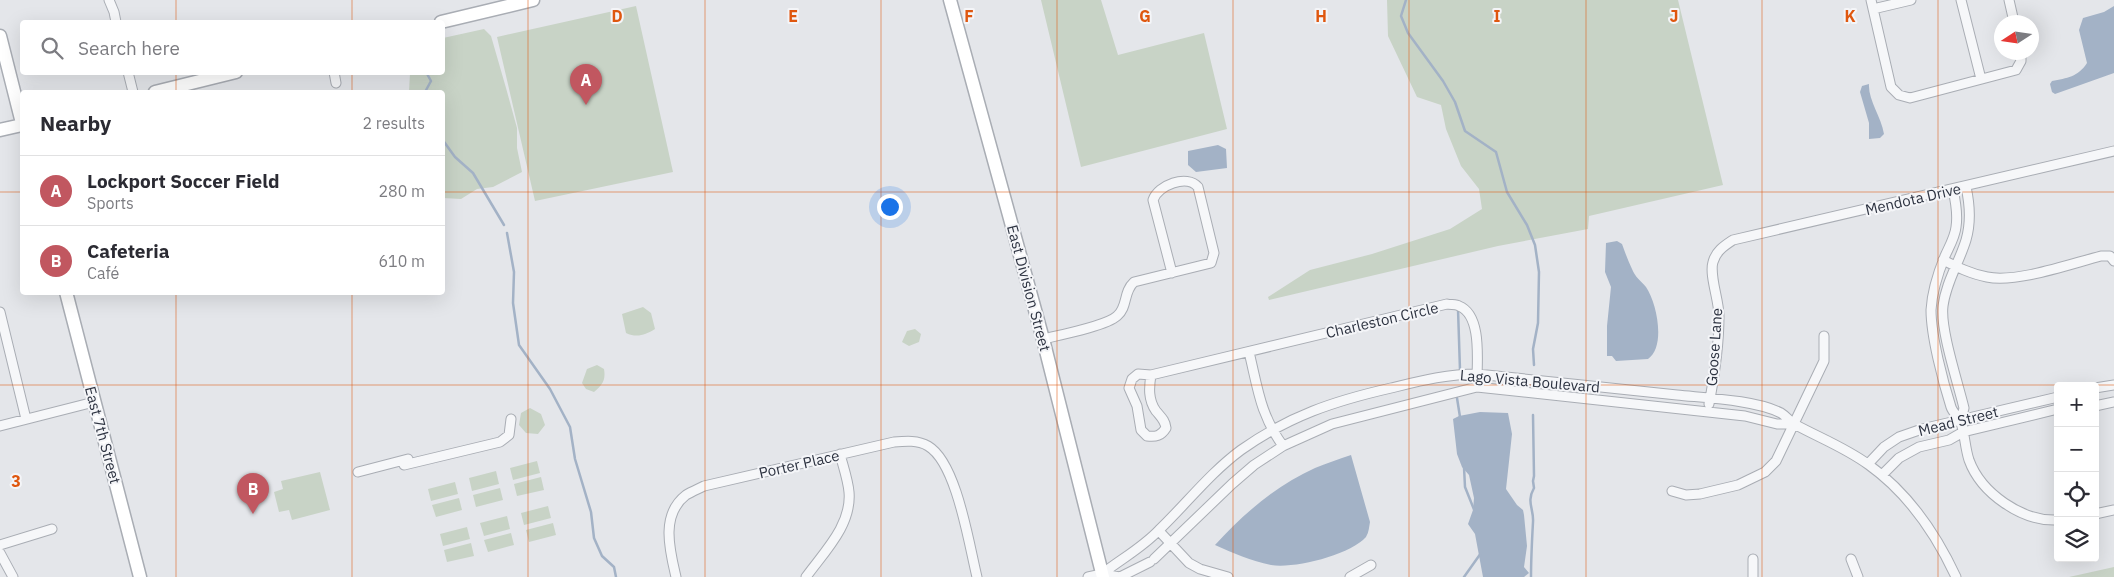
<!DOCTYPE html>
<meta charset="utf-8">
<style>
:root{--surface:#fff;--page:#f2f2f3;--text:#2b2b33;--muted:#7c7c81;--line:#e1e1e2;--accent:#c15760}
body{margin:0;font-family:"IBM Plex Sans",sans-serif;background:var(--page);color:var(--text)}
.controls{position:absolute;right:15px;bottom:15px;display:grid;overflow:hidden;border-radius:5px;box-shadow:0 5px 20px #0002}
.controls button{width:45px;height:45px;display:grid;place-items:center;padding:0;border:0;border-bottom:1px solid var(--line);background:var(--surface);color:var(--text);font:25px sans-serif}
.compass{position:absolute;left:1994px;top:15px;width:45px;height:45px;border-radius:50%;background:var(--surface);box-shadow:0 5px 20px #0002;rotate:258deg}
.you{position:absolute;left:889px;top:206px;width:18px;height:18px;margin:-12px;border:4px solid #fff;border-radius:50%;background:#1a73e8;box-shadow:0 0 0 8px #1a73e833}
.badge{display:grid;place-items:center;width:32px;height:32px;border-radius:50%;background:var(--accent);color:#fff;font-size:16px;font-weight:700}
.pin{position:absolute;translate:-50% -41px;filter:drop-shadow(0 1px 2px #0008)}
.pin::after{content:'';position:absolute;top:26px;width:18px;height:15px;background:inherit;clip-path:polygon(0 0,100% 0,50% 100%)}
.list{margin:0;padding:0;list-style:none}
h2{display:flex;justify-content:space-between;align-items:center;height:65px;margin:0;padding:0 20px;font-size:21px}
h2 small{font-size:16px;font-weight:400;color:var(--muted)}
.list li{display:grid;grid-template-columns:32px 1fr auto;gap:15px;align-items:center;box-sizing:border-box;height:70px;padding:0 20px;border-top:1px solid var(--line)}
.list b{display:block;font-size:19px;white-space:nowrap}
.list p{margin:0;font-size:16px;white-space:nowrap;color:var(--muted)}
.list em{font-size:16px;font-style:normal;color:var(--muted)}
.icon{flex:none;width:28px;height:28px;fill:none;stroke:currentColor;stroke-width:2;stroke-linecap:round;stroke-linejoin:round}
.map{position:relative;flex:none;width:2114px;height:577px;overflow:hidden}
.search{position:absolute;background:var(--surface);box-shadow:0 5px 20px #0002;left:20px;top:20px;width:425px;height:55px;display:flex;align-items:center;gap:12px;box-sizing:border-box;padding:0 18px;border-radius:5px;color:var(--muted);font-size:19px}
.panel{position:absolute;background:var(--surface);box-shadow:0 5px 20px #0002;left:20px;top:90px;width:425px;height:205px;border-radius:5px}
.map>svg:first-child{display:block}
</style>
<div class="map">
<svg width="2114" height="577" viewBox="0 0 2114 577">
<rect width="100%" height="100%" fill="#e4e6ea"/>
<path fill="#c8d3c6" d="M1041 0H1101L1118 55 1204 33 1227 129 1081 167Z
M1387 0H1678L1723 185 1589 216 1588 229 1498 246 1269 300 1268 297 1310 270 1372 254 1450 229 1482 209 1479 189 1461 166 1446 129 1441 105 1417 97 1388 36Z
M636 6 673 172 535 201 497 37Z
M484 29 491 36 506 88 517 128V148L522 172 493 187 477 189 461 199 443 198 442 92H409L410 73 442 72 443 38Z
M643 307 651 313 655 329C645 335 637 338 626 333L622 314Z
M915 329 921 334 919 342 909 346 902 342 907 331Z
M597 365 604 369C606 381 602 385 594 392L586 389 582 383 587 369Z
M530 408 541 414 545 425 538 434 526 433 519 425 521 413Z
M537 461 540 473 513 480 510 468Z
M496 471 499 484 472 491 469 478Z
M320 472 330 510 292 520 289 510 279 512 274 492 283 489 281 481Z
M541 477 544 490 517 496 514 484Z
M455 482 458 494 431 501 428 489Z
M500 488 503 500 476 507 473 495Z
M459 498 462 510 436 517 432 505Z
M548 506 551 518 524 525 521 513Z
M507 516 510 529 484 536 480 523Z
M553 523 556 535 529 542 526 530Z
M467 527 470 539 443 546 440 534Z
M511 533 514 545 488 552 484 540Z
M471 543 474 556 447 562 444 550Z
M2114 567V577H2069Z"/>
<path fill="#a3b2c6" d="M2114 6V73L2055 94 2052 92 2050 84 2052 81C2067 78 2078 77 2087 63L2079 30 2083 18 2104 12Z
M1869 84C1868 100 1881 116 1884 134L1880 138 1869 139V123L1860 92 1862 86Z
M1218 145 1226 149 1227 168 1196 172 1188 165V151Z
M1617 241 1622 244C1625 252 1628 261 1632 269 1635 277 1641 281 1646 287 1657 303 1666 347 1648 359L1616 361 1612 356H1607V326L1611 287 1605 272 1606 243Z
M1480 412 1508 413 1512 434 1506 489 1517 505 1523 510 1524 515 1527 546 1524 567 1529 573 1524 577H1483L1475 534 1468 524 1473 510 1474 498 1469 475 1462 467 1457 454 1453 419 1459 416Z
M1351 455 1370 522C1369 527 1369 532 1366 537 1350 555 1294 569 1271 565 1251 561 1233 553 1215 545 1243 514 1277 485 1315 468 1327 463 1339 459 1351 455Z"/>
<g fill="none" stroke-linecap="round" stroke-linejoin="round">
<path stroke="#a3b2c6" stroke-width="2.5" d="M1406 0 1401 16 1408 33 1443 81 1455 102 1465 131 1496 152 1507 192 1527 225 1535 245 1539 272 1538 323 1533 349 1534 365
M425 92 431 81 426 72
M442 139 455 157 473 173 504 225
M507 233 514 272 513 303 519 345 550 389 570 427 575 459 591 512 594 538 602 556 614 567 616 577
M1458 309 1460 370
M1457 398 1460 417
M1464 467 1465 487 1475 512
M1464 577 1481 553
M1531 577C1531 558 1532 540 1533 522 1534 509 1526 502 1534 488L1533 481 1534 476 1533 415"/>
<defs>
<path id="street" d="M109 0 114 12 116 22
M1871 0 1891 87 1899 95 1910 98 2016 70 2021 61V52
M1961 0 1981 79
M2009 0 2014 22
M1873 9 1911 0
M128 72 133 92
M334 72 336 83
M1953 190C1956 203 1958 214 1956 227 1955 237 1949 247 1945 256 1938 273 1932 292 1931 310 1931 336 1943 382 1951 407 1953 413 1959 417 1961 423 1965 435 1965 448 1969 460 1981 493 2022 522 2058 520
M1943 260C1957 267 1971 274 1987 277 2017 283 2070 264 2101 256H2110L2114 261
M0 312 26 419
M1043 339C1060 335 1106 326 1117 316 1128 307 1123 292 1134 282L1211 263 1214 253 1198 187C1187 174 1158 185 1153 200L1172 273
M1249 352C1258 389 1260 414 1283 446
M1151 375C1149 387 1148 400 1156 411 1161 417 1165 420 1166 428 1161 436 1156 437 1147 436L1141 430 1137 406 1129 388 1132 379 1138 374 1151 375 1447 304C1451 305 1456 304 1459 306 1482 315 1477 360 1477 380
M2095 388 2114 385
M1709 404C1714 378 1719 342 1719 316 1719 300 1709 275 1713 262 1716 251 1724 246 1733 240L2114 151
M2095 406 2114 402
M1961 420 1964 408C1958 383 1940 329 1943 306 1946 282 1959 263 1966 240 1971 223 1970 205 1966 187
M0 426 94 402
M1868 464 1884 447 1899 437 1922 429 2058 397
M404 465 500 442 509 435 511 419
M358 472 408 459
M1882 475 1899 458 1919 447 1949 440 1963 432 2058 409
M1672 491 1686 495 1700 494 1738 485 1765 472 1776 461 1824 361V336
M2095 514 2114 510
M1159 531 1189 563 1200 569 1228 577
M0 545 52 529
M0 553 13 577
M1154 559 1232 484 1254 465 1283 446 1332 424 1477 387 1745 416 1777 424H1793
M1851 559 1858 577
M1102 574C1121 559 1142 548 1159 530 1187 503 1210 473 1241 450 1289 416 1334 401 1391 388 1420 381 1447 374 1477 374 1544 381 1610 388 1677 395 1705 398 1756 400 1781 413 1786 416 1790 422 1796 425 1820 438 1846 448 1869 465 1908 493 1936 534 1956 577
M676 577C670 551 660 515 686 495 691 492 698 489 704 486L894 442C906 441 918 440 928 446 957 463 969 545 977 577
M806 577C824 552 852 525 849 492 848 480 843 466 840 454
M1088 577 1102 574 1120 577
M1120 577 1150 562
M1350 577 1371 565
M1753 577V559"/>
<path id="secondary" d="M950 0 1043 339 1103 577
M441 22 533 0
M0 36 22 123
M155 92 236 72
M0 130 22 125
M66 292 140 577"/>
</defs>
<use href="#street" stroke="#a9adb4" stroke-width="11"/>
<use href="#secondary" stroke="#a9adb4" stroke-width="15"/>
<use href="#street" stroke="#f6f7f9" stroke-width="9"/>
<use href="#secondary" stroke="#fff" stroke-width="12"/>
</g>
<path fill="none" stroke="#df570f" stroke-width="1" stroke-opacity="0.55" d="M176 0V22M352 0V22M528 0V577M705 0V577M881 0V577M1057 0V577M1233 0V577M1409 0V577M1586 0V577M1762 0V577M1938 0V577M176 72V92M352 72V92M0 192H22M442 192H2114M176 292V577M352 292V577M0 385H2114"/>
<g text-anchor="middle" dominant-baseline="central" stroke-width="4" stroke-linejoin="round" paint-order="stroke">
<g font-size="15" fill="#2d3341" stroke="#f4f5f8">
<text transform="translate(1913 199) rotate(-13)">Mendota Drive</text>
<text transform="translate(1029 288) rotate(75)">East Division Street</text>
<text transform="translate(1382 320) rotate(-13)">Charleston Circle</text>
<text transform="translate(1714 347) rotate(-86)">Goose Lane</text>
<text transform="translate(1530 381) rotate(5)">Lago Vista Boulevard</text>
<text transform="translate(1958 421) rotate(-14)">Mead Street</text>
<text transform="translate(103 435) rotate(75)">East 7th Street</text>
<text transform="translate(799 464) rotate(-13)">Porter Place</text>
</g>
</g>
<g font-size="16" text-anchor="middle" font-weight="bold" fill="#df570f" stroke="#f4f5f8" stroke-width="4" stroke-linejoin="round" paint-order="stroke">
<text x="617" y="22">D</text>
<text x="793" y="22">E</text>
<text x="969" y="22">F</text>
<text x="1145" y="22">G</text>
<text x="1321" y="22">H</text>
<text x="1497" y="22">I</text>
<text x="1674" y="22">J</text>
<text x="1850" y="22">K</text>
<text x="16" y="487">3</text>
</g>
</svg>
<div class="controls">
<button>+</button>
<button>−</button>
<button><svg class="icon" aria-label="locate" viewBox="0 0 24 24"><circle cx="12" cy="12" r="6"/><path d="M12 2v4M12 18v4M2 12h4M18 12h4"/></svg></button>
<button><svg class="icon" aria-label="layers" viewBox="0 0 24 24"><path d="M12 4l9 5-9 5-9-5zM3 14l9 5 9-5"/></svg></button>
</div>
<svg class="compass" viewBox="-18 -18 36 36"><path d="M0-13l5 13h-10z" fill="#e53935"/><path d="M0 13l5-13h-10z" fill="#7c7c81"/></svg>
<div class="you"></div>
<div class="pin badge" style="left:586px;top:105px">A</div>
<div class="pin badge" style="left:253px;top:514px">B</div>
<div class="search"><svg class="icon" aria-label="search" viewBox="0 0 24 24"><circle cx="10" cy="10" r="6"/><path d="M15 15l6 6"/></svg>Search here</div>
<section class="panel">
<h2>Nearby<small>2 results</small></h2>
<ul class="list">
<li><span class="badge">A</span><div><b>Lockport Soccer Field</b><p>Sports</p></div><em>280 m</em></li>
<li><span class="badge">B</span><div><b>Cafeteria</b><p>Café</p></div><em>610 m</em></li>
</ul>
</section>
</div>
